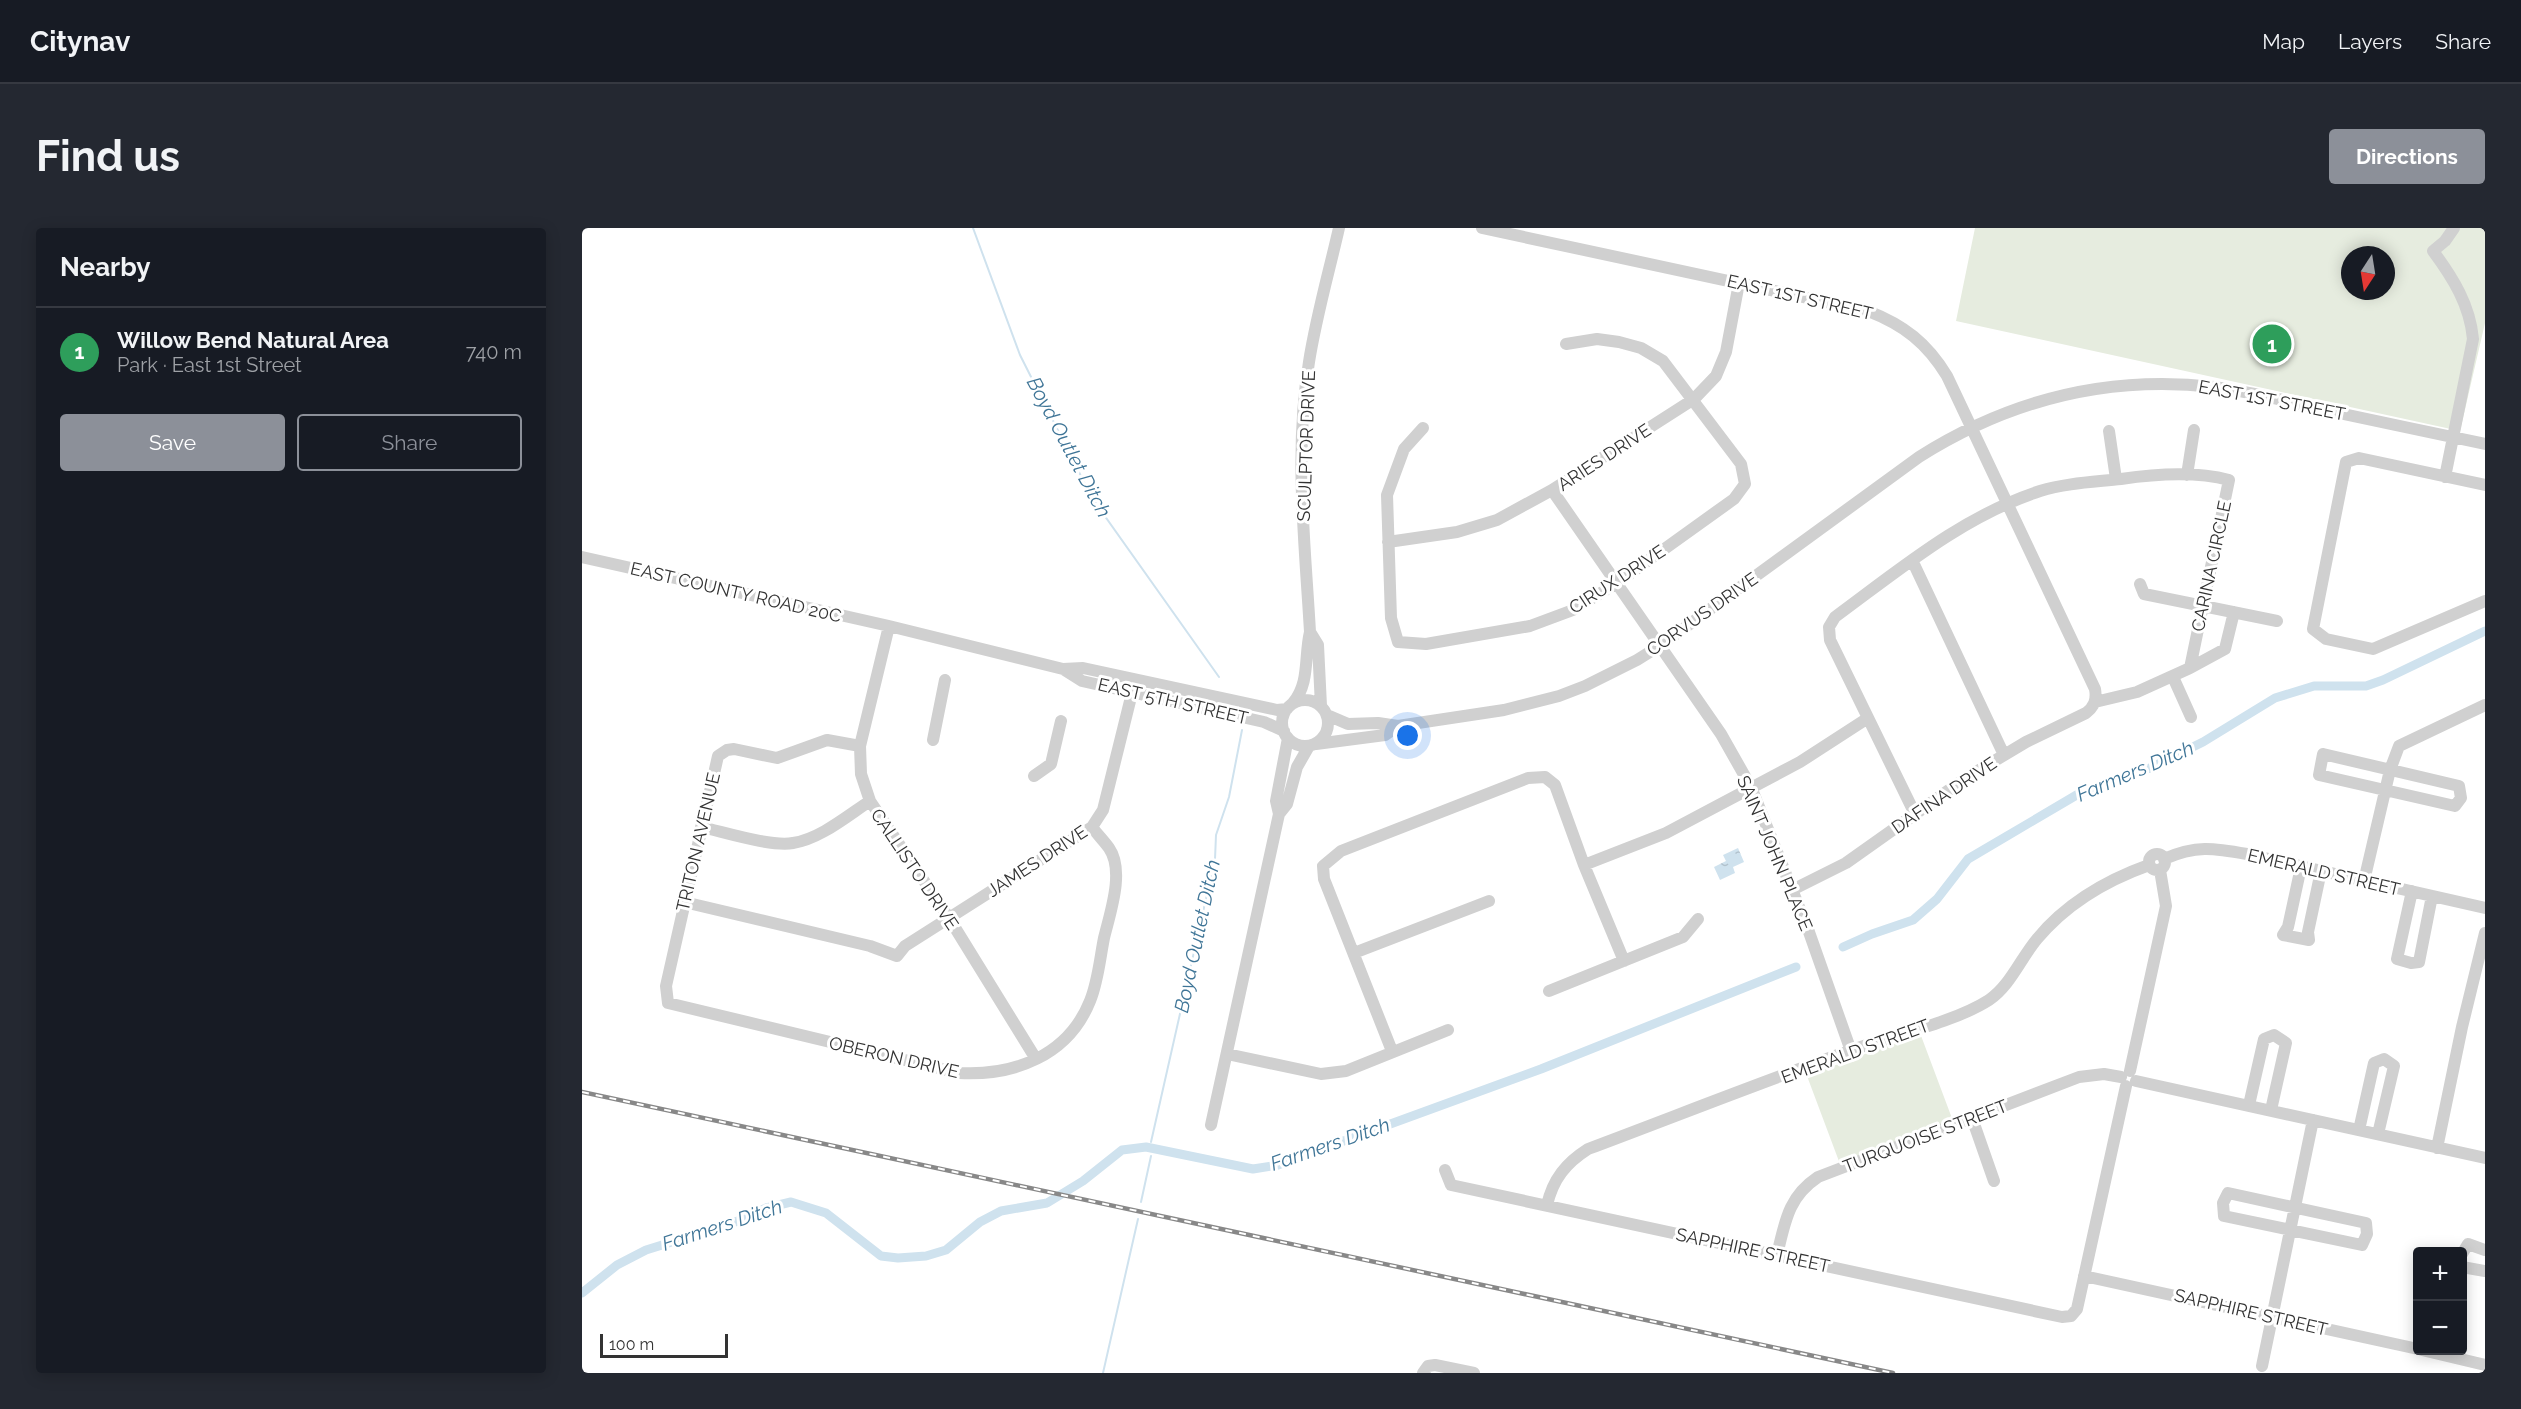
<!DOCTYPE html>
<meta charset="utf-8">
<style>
:root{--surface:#171b24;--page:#242831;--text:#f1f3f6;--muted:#9ea1a6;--line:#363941;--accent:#8c9099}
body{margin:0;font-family:Raleway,sans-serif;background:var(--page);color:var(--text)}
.controls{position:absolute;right:18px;bottom:18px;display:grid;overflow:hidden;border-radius:6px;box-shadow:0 3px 15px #0003}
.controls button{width:54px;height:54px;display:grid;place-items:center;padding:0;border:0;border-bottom:2px solid var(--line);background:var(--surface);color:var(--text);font:30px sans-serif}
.compass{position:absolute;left:1759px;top:18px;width:54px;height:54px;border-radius:50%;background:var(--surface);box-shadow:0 3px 15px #0003;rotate:192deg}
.scale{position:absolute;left:18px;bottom:15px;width:128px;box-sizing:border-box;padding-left:6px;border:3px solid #333;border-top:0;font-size:16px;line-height:21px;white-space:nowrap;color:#333;-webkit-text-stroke:4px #fff;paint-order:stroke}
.you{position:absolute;left:826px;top:508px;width:21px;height:21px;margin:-15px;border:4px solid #fff;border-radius:50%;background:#1a73e8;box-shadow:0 0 0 9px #1a73e833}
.badge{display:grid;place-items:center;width:39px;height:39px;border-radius:50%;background:var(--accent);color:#fff;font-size:20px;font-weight:700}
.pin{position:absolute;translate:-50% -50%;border:3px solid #fff;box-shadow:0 2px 6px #0006}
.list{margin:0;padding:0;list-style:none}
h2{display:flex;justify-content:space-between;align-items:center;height:78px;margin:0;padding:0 24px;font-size:26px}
h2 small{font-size:20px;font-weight:400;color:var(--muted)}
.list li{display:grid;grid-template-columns:39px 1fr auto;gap:18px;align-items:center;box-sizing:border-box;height:90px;padding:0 24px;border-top:2px solid var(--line)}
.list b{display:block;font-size:22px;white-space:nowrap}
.list p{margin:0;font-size:20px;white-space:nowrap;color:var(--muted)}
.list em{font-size:20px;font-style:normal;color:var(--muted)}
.actions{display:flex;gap:12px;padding:18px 24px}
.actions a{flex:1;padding:14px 0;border:2px solid var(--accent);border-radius:6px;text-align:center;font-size:21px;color:var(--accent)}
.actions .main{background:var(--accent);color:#fff}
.map{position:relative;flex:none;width:1903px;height:1145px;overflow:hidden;border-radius:6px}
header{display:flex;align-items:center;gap:36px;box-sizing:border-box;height:84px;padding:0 30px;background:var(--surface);border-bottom:2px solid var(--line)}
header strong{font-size:28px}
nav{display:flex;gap:33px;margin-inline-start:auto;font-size:21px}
.intro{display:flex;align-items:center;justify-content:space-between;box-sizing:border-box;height:144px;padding:0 36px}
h1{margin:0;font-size:42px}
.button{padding:15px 27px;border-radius:6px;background:var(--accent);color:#fff;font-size:21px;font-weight:700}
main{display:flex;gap:36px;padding:0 36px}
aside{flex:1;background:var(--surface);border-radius:6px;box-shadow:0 3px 15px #0003}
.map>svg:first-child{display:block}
</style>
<header>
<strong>Citynav</strong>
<nav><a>Map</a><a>Layers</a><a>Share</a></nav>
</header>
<div class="intro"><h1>Find us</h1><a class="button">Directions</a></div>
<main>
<aside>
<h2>Nearby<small></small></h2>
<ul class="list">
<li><span class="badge" style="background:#2e9e5b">1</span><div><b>Willow Bend Natural Area</b><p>Park · East 1st Street</p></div><em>740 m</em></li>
</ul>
<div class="actions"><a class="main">Save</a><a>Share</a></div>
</aside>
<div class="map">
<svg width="1903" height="1145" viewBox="0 0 1903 1145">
<defs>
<pattern id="water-ripples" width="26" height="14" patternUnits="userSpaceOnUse" patternTransform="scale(1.5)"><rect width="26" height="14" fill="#cfe2ee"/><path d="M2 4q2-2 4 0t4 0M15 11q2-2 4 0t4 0" fill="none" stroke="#b2c2cd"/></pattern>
</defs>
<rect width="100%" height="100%" fill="#fff"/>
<path fill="#e6ecdf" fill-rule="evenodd" d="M1393 0H1903V95L1878 203 1374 93ZM1768 27H1804V63H1768Z
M1338 805 1371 893 1258 936 1225 848Z"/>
<path fill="url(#water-ripples)" d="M1156 620 1162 634 1151 639 1153 645 1138 652 1132 639 1144 633 1141 627Z"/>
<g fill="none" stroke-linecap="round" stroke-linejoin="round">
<path stroke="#cfe2ee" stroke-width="2" d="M391 0 438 127 510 270 637 449
M569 914 633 631 634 607 647 569 660 502
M559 974 569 928
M521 1145 556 991"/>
<path stroke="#cfe2ee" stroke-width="9" d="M1261 719 1290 706 1331 692 1355 671 1386 631 1498 565 1568 540 1621 514 1693 470 1732 458H1784L1801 452 1903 403
M0 1065 35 1037 64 1022 151 995 184 980 209 974 244 985 299 1028 316 1030 344 1028 364 1022 398 994 419 983 465 975 501 953 540 922 564 919 671 941 696 937 959 841 1214 739"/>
<path stroke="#d0d0d0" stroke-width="12" d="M900 0 1286 83C1322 97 1345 115 1365 148L1513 461C1515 472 1512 479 1504 485L1444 514 1384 550 1264 635 1210 662
M841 200 822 221 805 267 809 390 816 414 844 416 948 398 991 382 1035 355 1152 271 1163 256 1159 236 1081 133 1059 120 1037 114 1015 111 984 116
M1527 203 1534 251
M1605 247 1612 202
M1863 249 1891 111C1888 77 1871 50 1851 23L1863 13 1872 0
M1903 257 1777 230 1764 234 1731 401 1744 411 1791 421 1903 373
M970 262 1139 506 1169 559 1227 704 1269 823
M806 314 875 304 915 292 970 262 1112 171 1134 148 1144 124 1157 55
M0 329 307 398 481 441 500 453 682 494 702 503
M1330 332 1422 527
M1558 356 1562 366 1695 393
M307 398 278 518 279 546 288 573 367 690 454 831
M728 404 736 417 739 478
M1608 440 1643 421 1652 384
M481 441 501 440 695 482 705 481
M1591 449 1609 489
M700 495a23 23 0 1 1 46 0a23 23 0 1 1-46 0Z
M711 475C728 455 722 429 728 404 723 315 712 223 727 134 734 89 747 44 757 0
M745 487 766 496 796 495 816 498 922 482 977 468 1003 458 1055 432 1079 417 1337 229C1427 172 1526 147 1632 159 1672 164 1712 175 1752 184 1802 195 1853 205 1903 216
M351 512 363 452
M734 516 803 507 816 498
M278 518 245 512 195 530 152 521 145 522 136 528 84 758 86 775 377 845C432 848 486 828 508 773 516 754 518 730 522 710 528 685 543 643 527 620 522 613 515 606 510 599
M1741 526 1877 558 1879 570 1873 578 1737 547Z
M452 548 469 536 479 493
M697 586 694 573 706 510
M1333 586 1248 412 1247 399 1253 389C1317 342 1381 288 1458 263 1484 255 1512 254 1539 251 1573 246 1613 243 1647 252L1608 440 1555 464 1513 474
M119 599C142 604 189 619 211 615 238 611 265 588 288 573
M1567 634a8 8 0 1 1 16 0a8 8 0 1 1-16 0Z
M1582 631C1614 617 1631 620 1665 626L1903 680
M1002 637 1084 605 1218 534 1286 490
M1719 639 1706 699 1701 707 1727 712 1726 704 1739 643
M1782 653 1808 542 1817 518 1903 477
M1830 663 1815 731 1829 735 1837 734 1850 668
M102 674 288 718 315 728 323 718 510 599 521 582 550 465
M772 725 907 673
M967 763 1101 709 1116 691
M810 823 742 651 741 638 759 623 946 550 963 549 973 557 1002 637 1042 733
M645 826 739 846 764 843 866 802
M1548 843 1584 678 1578 642
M1554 853 1903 930
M1667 877 1682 811 1692 807 1704 815 1689 882
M1390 890 1412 953
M629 897 697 586 705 576 715 539 727 518
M1777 902 1792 835 1802 831 1812 838 1796 906
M1855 920 1880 799 1903 705
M863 942 869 957 1480 1089 1489 1088 1495 1081 1544 858
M1646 965 1784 995 1785 1006 1780 1017 1642 988 1641 975Z
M965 977C971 951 984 935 1006 921 1094 888 1182 853 1270 822 1310 808 1373 794 1407 772 1428 758 1439 730 1455 711 1484 676 1525 652 1567 637
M1880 1026 1886 1016 1903 1022
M1195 1027C1203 994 1206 969 1236 949L1497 849 1522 846 1539 849
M1880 1039 1903 1043
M1502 1048 1836 1121
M1840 1122 1903 1137
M1680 1138 1731 892
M841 1145 846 1138 853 1137 892 1145"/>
<defs>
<path id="rail" d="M0 864 1311 1145"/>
</defs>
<use href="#rail" stroke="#888" stroke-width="4.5"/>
<use href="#rail" stroke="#fff" stroke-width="2" stroke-dasharray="7" stroke-linecap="butt"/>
</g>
<g text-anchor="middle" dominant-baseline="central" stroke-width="6" stroke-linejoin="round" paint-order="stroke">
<g font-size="18" fill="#333" stroke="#fff">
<text transform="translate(1218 69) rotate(13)">EAST 1ST STREET</text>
<text transform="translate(1690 172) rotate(11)">EAST 1ST STREET</text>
<text transform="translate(724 218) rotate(-88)">SCULPTOR DRIVE</text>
<text transform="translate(1022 229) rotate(-33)">ARIES DRIVE</text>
<text transform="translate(1629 338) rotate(-78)">CARINA CIRCLE</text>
<text transform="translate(1035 351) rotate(-33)">CIRUX DRIVE</text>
<text transform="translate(154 364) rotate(13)">EAST COUNTY ROAD 20C</text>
<text transform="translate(1120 386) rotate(-35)">CORVUS DRIVE</text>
<text transform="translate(591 473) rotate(13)">EAST 5TH STREET</text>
<text transform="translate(1362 567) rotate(-34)">DAFINA DRIVE</text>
<text transform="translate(116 614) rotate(-77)">TRITON AVENUE</text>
<text transform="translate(1193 625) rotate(67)">SAINT JOHN PLACE</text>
<text transform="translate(455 633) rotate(-33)">JAMES DRIVE</text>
<text transform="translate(333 641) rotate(56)">CALLISTO DRIVE</text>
<text transform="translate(1742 644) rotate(13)">EMERALD STREET</text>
<text transform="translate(1273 823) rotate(-20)">EMERALD STREET</text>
<text transform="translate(312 829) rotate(13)">OBERON DRIVE</text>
<text transform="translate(1343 908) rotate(-21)">TURQUOISE STREET</text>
<text transform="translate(1171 1022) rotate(12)">SAPPHIRE STREET</text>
<text transform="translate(1669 1084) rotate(13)">SAPPHIRE STREET</text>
</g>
<g font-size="20" font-style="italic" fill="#3f7597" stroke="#fff">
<text transform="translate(487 219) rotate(62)">Boyd Outlet Ditch</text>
<text transform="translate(1553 543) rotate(-23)">Farmers Ditch</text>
<text transform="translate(615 708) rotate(-78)">Boyd Outlet Ditch</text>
<text transform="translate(748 916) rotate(-19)">Farmers Ditch</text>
<text transform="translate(140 997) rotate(-18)">Farmers Ditch</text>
</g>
</g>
</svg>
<div class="controls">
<button>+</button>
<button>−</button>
</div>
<svg class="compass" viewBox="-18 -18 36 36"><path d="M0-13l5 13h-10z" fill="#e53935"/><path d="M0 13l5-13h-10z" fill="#9ea1a6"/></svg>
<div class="scale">100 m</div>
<div class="you"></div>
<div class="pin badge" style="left:1690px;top:116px;background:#2e9e5b">1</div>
</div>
</main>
